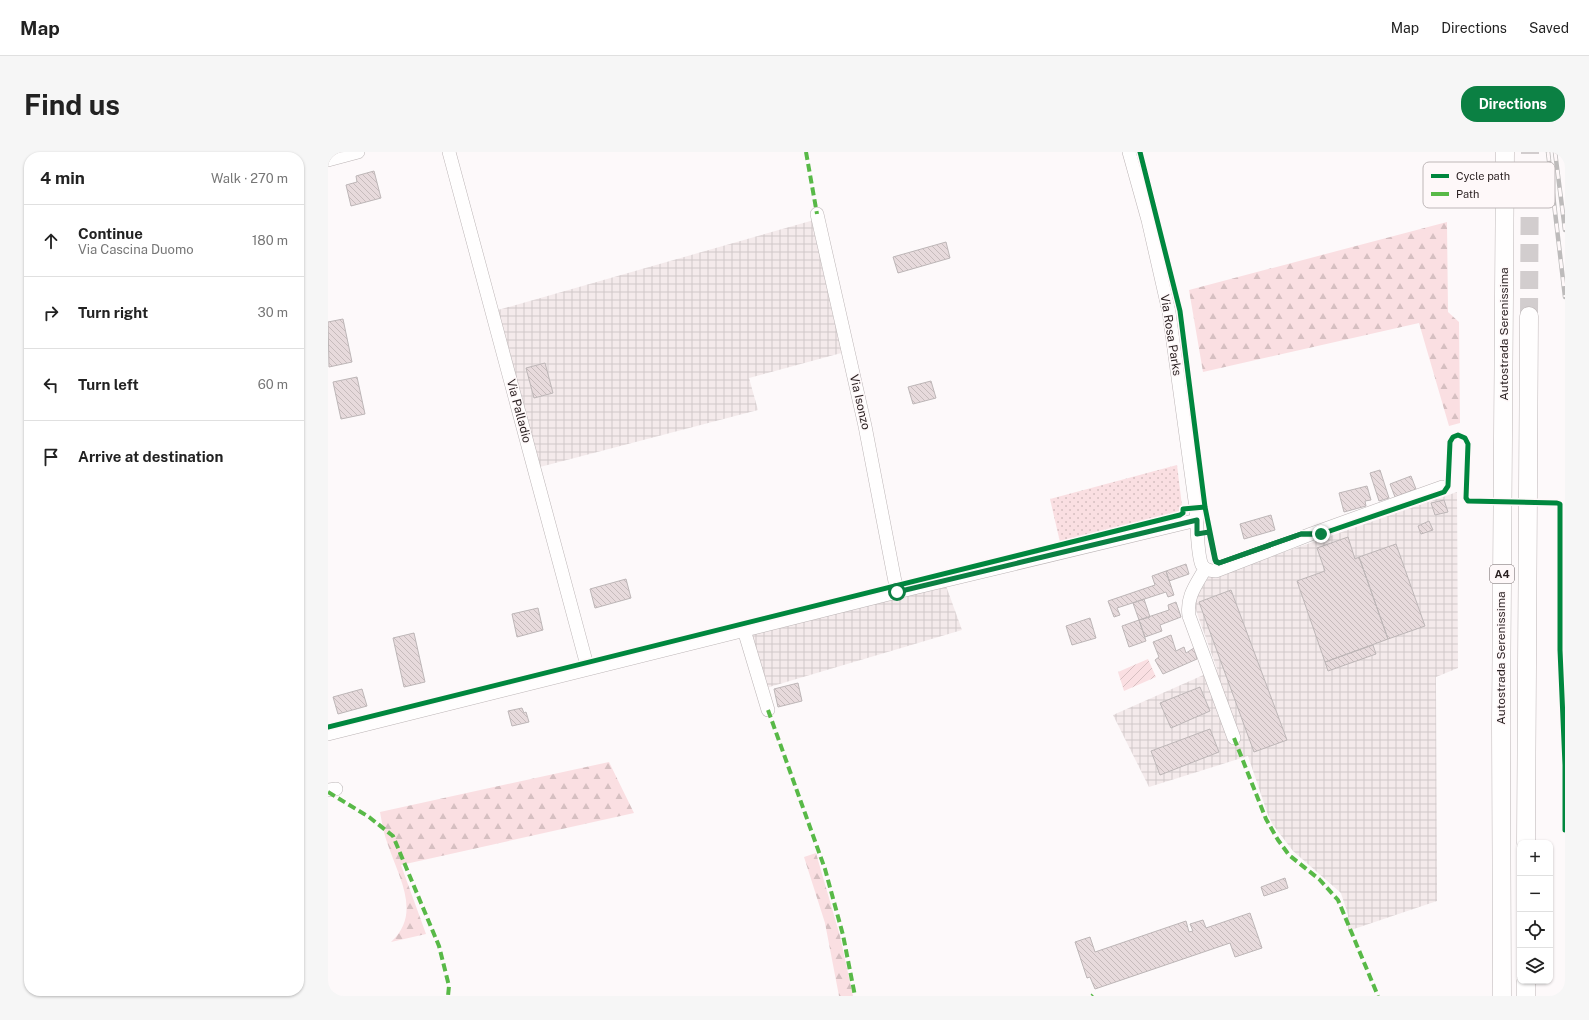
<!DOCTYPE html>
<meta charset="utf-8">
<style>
:root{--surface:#fff;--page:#f6f6f6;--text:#222;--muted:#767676;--line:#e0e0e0;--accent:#0b8043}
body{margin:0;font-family:"Public Sans",sans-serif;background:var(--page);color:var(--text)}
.controls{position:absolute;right:12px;bottom:12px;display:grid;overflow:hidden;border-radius:8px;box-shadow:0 1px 3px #0004}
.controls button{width:36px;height:36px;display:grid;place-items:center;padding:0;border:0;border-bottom:1px solid var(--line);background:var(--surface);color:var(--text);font:20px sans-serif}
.stop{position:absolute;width:12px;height:12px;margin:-9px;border:3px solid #0b8043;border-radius:50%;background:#fff}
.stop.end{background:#0b8043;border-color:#fff;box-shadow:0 1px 4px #0008}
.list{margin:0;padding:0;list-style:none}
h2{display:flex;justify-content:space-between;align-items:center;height:52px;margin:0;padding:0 16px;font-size:17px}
h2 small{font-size:13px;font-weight:400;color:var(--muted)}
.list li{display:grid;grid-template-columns:26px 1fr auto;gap:12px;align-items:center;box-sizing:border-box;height:72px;padding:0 16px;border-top:1px solid var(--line)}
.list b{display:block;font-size:15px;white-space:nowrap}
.list p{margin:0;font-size:13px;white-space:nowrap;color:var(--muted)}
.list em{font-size:13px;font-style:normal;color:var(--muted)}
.icon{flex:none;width:22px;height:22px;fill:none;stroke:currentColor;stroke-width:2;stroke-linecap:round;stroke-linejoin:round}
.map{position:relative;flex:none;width:1237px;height:844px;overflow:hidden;border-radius:16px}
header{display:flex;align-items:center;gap:24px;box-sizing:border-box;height:56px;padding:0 20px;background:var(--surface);border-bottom:1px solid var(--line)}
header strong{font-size:19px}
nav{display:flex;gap:22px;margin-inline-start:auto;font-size:14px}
.intro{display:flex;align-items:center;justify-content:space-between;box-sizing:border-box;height:96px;padding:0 24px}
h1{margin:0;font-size:28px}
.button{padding:10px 18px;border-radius:16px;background:var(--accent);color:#fff;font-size:14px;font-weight:700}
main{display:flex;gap:24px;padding:0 24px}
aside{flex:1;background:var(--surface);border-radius:16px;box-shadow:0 1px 3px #0004}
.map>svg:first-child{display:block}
</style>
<header>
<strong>Map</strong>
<nav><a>Map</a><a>Directions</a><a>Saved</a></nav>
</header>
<div class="intro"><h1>Find us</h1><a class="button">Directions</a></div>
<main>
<aside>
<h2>4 min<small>Walk · 270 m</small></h2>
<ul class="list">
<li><svg class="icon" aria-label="ahead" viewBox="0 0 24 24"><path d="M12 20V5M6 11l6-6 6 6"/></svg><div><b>Continue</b><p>Via Cascina Duomo</p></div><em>180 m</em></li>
<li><svg class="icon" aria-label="right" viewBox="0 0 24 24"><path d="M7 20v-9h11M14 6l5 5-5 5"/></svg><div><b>Turn right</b></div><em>30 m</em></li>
<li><svg class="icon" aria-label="left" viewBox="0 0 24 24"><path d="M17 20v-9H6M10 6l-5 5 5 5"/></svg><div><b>Turn left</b></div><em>60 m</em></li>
<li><svg class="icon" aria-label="arrive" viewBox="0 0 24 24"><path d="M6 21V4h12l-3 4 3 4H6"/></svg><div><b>Arrive at destination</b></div></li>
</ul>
</aside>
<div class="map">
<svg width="1237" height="844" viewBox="0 0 1237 844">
<defs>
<pattern id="industrial-grid" width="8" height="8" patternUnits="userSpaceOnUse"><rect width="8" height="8" fill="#f4eaeb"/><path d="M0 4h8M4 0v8" fill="none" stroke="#d1c8c9"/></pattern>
<pattern id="grass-dots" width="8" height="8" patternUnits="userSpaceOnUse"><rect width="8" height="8" fill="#fadfe2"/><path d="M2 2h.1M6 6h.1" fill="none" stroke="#d6bfc1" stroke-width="1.8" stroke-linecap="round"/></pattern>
<pattern id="forest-firs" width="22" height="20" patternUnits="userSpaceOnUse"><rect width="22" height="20" fill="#fadfe2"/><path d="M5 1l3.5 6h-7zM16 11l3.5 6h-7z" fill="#d6bfc1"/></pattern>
<pattern id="garden-furrows" width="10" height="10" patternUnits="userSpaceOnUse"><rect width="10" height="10" fill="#fadfe2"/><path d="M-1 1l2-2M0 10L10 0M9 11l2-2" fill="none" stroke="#d6bfc1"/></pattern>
<pattern id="building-back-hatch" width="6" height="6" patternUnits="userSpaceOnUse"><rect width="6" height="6" fill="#e7dadc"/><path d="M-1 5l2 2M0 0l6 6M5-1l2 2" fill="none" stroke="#c6bbbc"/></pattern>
</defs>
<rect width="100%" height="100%" fill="#fdf9fa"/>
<path fill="url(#industrial-grid)" d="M486 68 517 200 421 226 430 258 212 315 170 158Z
M1129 340 1130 516 1108 525 1109 749 1020 779V763L1013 741 965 699 945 673 940 663 920 604 821 635 785 563 889 517 865 450 881 424 884 425Z
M617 431 634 478 438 536 421 481Z"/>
<path fill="url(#grass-dots)" d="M849 313 854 354 852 360 732 390 722 347Z"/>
<path fill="url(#forest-firs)" d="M1119 70 1120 160 1131 170 1132 271 1121 274 1091 171 875 220 861 138Z
M281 610 306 661 73 713 98 782 63 790C94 762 71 726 60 693 56 683 54 671 52 660Z
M488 701 512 784 525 844H511L497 771 476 705Z"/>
<path fill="url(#garden-furrows)" d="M820 507 828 525 796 539 790 520Z"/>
<path fill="url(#building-back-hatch)" stroke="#bdb6b7" d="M46 19 53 46 23 54 18 33 29 30 28 24Z
M618 90 622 106 570 121 565 105Z
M15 167 24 210 1 215 0 170Z
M217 211 225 241 206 246 198 216Z
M29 225 37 262 13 267 5 230Z
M603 229 608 246 585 252 580 235Z
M1052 318 1061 346 1051 349 1042 321Z
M1083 324 1088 337 1067 345 1062 332Z
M1039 334 1043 348 1037 349 1038 354 1016 360 1011 341Z
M1116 348 1120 360 1107 363 1103 351Z
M943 363 947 378 916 387 912 372Z
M1101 369 1105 378 1093 382 1090 374Z
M1020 385 1027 407 1031 405 1060 487 997 510 969 429 997 419 989 396Z
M1068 392 1097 474 1060 487 1031 405Z
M858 412 861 422 841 429 838 419Z
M838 419 846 443 840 445 838 440 789 456 792 463 786 465 780 449 827 433 824 424Z
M298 427 303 446 267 456 262 437Z
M903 438 959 588 926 600 871 450Z
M816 447 822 465 811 468 805 451Z
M848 450 853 465 832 473 834 479 817 485 811 468 841 458 840 453Z
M210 456 215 478 189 485 184 462Z
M762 466 768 486 744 493 738 474Z
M811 468 818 489 801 495 794 474Z
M86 481 97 530 76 535 65 486Z
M843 483 848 499 856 495 858 501 866 496 869 507 835 522 827 508 831 505 825 490Z
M1045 493 1048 502 1000 519 997 510Z
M470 531 474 549 450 555 446 537Z
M872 535 882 559 843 576 832 551Z
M34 537 39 554 10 562 5 545Z
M194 556 196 561 198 560 201 570 184 574 180 559Z
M882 577 891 600 832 623 823 599Z
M957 726 960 736 936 744 933 735Z
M922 761 934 796 907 805 902 791 767 837 762 825 759 826 747 790 762 785 767 800 858 769 861 780 865 779 862 772 875 768 878 776Z"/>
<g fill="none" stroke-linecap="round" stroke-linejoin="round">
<path stroke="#d2cdce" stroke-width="18" stroke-dasharray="18 9" stroke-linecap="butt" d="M1201 164 1202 0"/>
<defs>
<path id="minor" d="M121 0 260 517
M801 0 820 68 841 160 868 356C869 368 869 404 874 413 877 418 883 419 888 419L983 382 1114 335
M0 8 30 0
M489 62 537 274 569 440
M877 417C868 433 858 445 861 464L906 586
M416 478 440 558
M0 582 569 440 869 368
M0 638 8 637"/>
<path id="highway" d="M1198 691 1201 164
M1198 829V844
M1174 844 1173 573 1177 0"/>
</defs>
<use href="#minor" stroke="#bcb5b6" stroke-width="14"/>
<use href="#highway" stroke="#bcb5b6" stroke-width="19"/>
<use href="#minor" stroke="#fffefe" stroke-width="13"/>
<use href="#highway" stroke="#fffefe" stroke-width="18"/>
<defs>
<path id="rail" d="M1220 0 1237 145
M1227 0 1237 78"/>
</defs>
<use href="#rail" stroke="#bdbbbb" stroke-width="4.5"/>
<use href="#rail" stroke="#fef8f9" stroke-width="3" stroke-dasharray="9" stroke-linecap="butt"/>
<path stroke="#58b947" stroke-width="4" stroke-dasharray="8 4" stroke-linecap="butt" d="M478 0 489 62
M440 558 497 717 515 783 527 844
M906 586 938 667 950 688 961 703 991 727 1010 748 1050 844
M0 640 41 665 65 684 111 794 121 834 120 844
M764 844 765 843"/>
<defs>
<path id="cycleway" d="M812 0 852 159 877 355 888 410 891 411 973 382H993L1116 340 1120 334 1122 290 1125 285 1130 283 1137 286 1140 292 1138 346 1140 349 1229 351 1232 352V498L1237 613V678
M0 575 852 363 855 361V357L877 355"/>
</defs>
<use href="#cycleway" stroke="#fef8f9" stroke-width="8"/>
<use href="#cycleway" stroke="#00873e" stroke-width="5"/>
</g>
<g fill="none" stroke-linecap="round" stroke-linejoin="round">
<path stroke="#0b8043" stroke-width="5" d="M569 440 869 368V382L881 380 887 408 891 411 973 382H993"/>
</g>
<g text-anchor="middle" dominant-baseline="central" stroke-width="3" stroke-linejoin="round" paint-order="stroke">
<rect fill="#fef8f9" stroke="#685f60" stroke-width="1" x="1162" y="413" width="24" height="18" rx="3"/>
<g font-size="11" font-weight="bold" fill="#281e1f">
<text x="1174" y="422">A4</text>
</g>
<g font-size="12" fill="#281e1f" stroke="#fef8f9">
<text transform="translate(1176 182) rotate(-90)">Autostrada Serenissima</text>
<text transform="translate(843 183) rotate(81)">Via Rosa Parks</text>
<text transform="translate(532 250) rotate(77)">Via Isonzo</text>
<text transform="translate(191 259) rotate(75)">Via Palladio</text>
<text transform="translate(1173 506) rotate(-90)">Autostrada Serenissima</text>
</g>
</g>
<rect x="1095" y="10" width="132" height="46" rx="6" fill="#fef8f9" stroke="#beb7b8" stroke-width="1"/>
<rect x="1103" y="22" width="18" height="4" fill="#00873e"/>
<rect x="1103" y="40" width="18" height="4" fill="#58b947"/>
<g font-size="11" fill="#281e1f">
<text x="1128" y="28">Cycle path</text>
<text x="1128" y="46">Path</text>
</g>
</svg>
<div class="controls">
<button>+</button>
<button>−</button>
<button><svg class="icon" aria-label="locate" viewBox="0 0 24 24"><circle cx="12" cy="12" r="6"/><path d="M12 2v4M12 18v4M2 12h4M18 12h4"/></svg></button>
<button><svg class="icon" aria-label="layers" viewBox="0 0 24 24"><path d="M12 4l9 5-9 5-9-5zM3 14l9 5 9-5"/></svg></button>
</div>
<div class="stop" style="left:569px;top:440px"></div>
<div class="stop end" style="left:993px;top:382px"></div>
</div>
</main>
